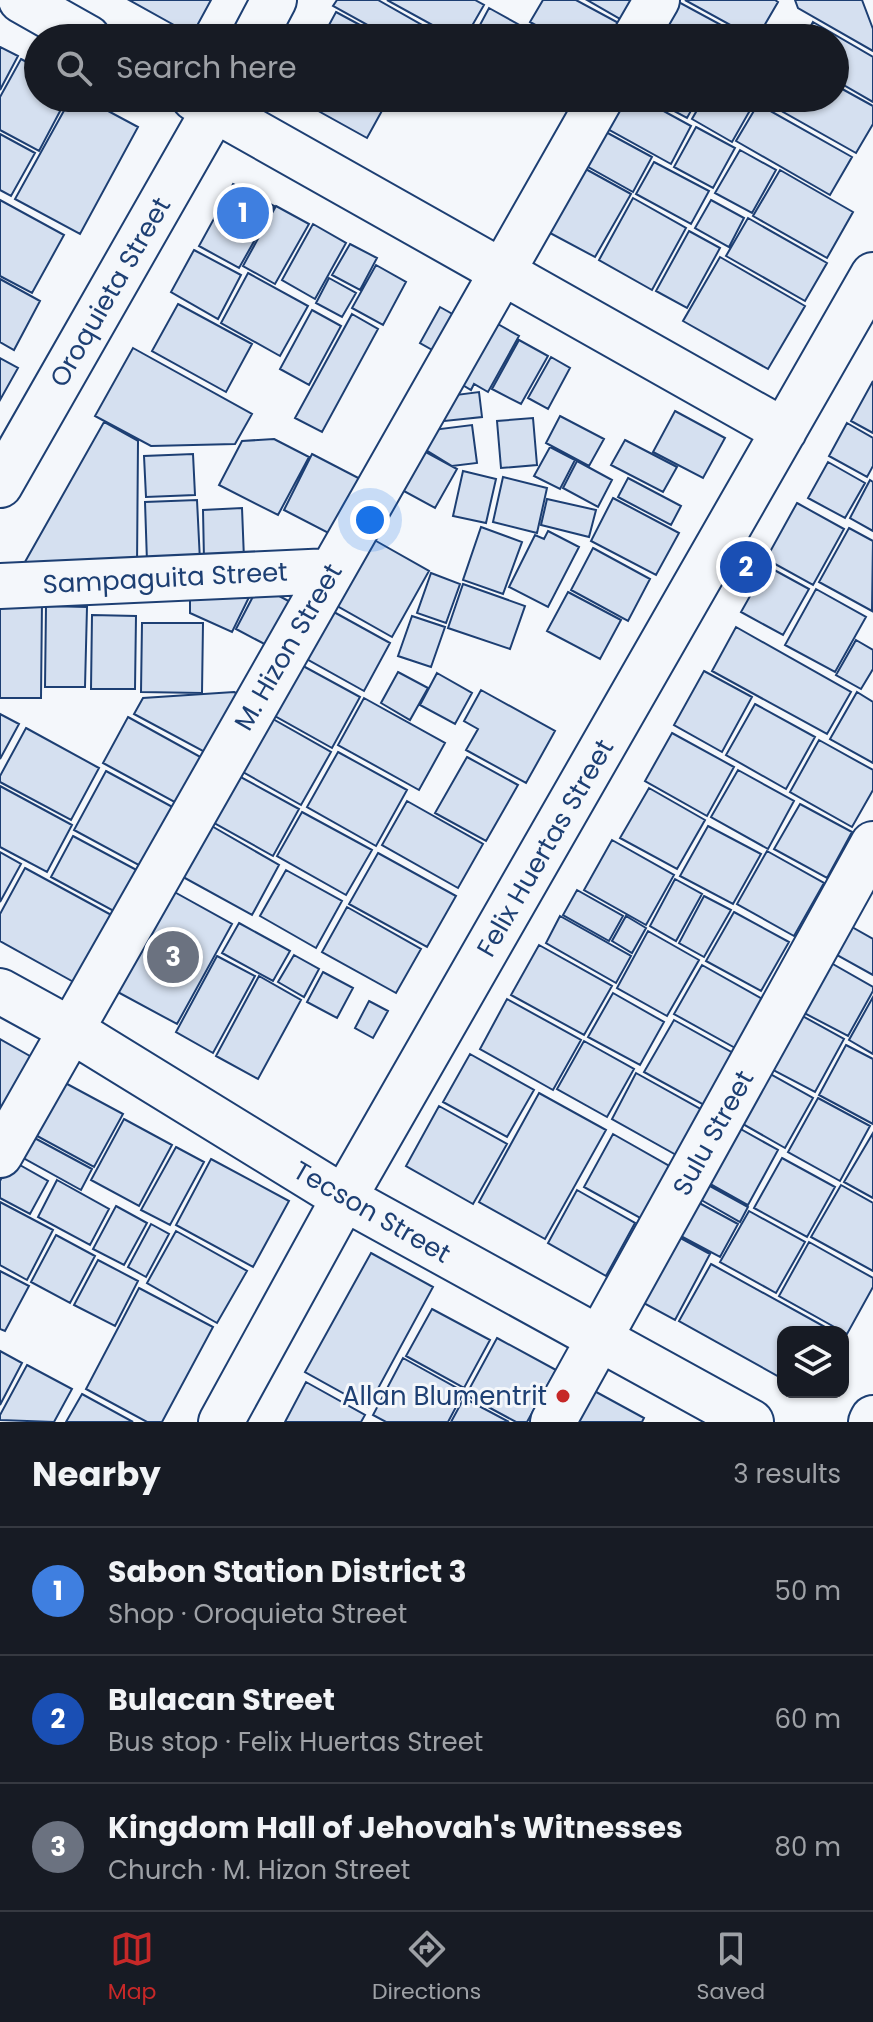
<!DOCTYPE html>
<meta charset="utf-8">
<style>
:root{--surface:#171b24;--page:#242831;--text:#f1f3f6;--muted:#9ea1a6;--line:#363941;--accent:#c62828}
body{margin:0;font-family:Poppins,sans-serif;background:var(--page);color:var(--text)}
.controls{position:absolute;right:24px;bottom:24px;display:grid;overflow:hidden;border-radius:16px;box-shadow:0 2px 6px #0004}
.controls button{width:72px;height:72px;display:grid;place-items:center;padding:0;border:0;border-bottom:2px solid var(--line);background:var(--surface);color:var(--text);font:40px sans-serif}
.you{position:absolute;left:370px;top:520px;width:28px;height:28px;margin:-20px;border:6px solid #fff;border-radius:50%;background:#1a73e8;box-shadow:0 0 0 12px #1a73e833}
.badge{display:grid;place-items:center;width:52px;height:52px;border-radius:50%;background:var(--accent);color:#fff;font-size:26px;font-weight:700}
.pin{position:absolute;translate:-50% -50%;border:4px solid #fff;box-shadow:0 2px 8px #0006}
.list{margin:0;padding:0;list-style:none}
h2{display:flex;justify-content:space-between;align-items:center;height:104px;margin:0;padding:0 32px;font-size:34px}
h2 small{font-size:26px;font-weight:400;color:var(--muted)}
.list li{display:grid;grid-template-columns:52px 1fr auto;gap:24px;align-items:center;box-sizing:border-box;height:128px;padding:0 32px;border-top:2px solid var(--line)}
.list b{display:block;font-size:30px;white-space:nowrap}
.list p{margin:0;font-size:26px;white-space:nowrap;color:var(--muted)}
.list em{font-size:26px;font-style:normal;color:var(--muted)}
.icon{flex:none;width:44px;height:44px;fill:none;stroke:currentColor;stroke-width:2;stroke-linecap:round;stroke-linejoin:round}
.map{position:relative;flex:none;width:873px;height:1422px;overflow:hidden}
.search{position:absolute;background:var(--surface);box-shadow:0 2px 6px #0004;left:24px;right:24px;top:24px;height:88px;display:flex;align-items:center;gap:20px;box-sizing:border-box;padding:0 28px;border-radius:44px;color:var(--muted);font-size:30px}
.sheet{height:488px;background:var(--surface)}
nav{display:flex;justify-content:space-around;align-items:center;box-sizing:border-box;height:112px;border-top:2px solid var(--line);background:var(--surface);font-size:22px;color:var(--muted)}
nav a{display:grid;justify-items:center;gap:4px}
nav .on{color:var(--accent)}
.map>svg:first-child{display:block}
</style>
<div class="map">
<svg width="873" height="1422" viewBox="0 0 873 1422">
<rect width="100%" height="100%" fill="#f4f7fb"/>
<path fill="#d5e0f0" stroke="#1d3f73" stroke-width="2" d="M129 0H211L192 35Z
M337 0H378L429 29 424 38H391L333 6Z
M387 0H475L484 5 465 38H456Z
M543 0H576L626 27 620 38H559L530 22Z
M587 0H642L629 24Z
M675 0 734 32 731 38H654Z
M685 0H775L778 2 757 38H754Z
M795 0H862L873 29V51L798 8Z
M489 8 543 38H473Z
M336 12 384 38H322Z
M813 22 873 57V102L835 80V38H804Z
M0 47 18 56 0 90Z
M21 59 38 68V98H67L39 151 0 130V97Z
M835 85 873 106V124L856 153 762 100 835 98Z
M71 98H84L138 127 80 234 15 199Z
M295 98H389L367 138Z
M623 98H640L691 126 671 164 606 128Z
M650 98H698L687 118Z
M704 98H757L732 142 692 119Z
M758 104 852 157 830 195 736 141Z
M593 125 652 157 633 192 574 159Z
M696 127 735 148 713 188 674 167Z
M0 134 35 153 11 196 0 190Z
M740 150 776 170 752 213 715 193Z
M573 162 631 194 595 257 537 226Z
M654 162 709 191 691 224 636 194Z
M780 170 853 212 827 258 753 216Z
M233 184 274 206 239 268 199 246Z
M633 198 686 228 652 290 599 260Z
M0 200 64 235 32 293 0 276Z
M711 200 744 218 729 247 695 228Z
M276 206 309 224 275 284 243 266Z
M748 218 827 263 805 301 726 256Z
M313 224 346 243 315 299 282 280Z
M689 231 720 248 687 308 656 291Z
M350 244 377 258 360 290 332 275Z
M194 250 241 275 218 319 171 292Z
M720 257 805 306 768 369 683 321Z
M376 265 406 282 383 325 352 308Z
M248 273 308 306 280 356 221 323Z
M329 278 356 293 342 317 316 303Z
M0 279 40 301 14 350 0 342Z
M178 304 252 344 226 392 152 351Z
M440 307 463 320 443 356 420 343Z
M312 310 341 326 309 385 280 369Z
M352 314 378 329 322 432 295 418Z
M480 314 519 336 488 392 474 384 471 390 446 375Z
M519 340 548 356 521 404 492 389Z
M133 348 252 414 235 444 151 446 95 416Z
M551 357 570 368 548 409 528 398Z
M0 358 18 368 0 400Z
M873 381V433L851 421Z
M479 392 482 417 435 422 432 398Z
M675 411 725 438 703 478 653 452Z
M560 416 604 439 589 466 546 443Z
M533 418 537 465 501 468 497 421Z
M104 422 138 441 137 567 21 569Z
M847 423 873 438V466L867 477 829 456Z
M472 425 477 463 452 466 426 450 424 431Z
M274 439 309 457 278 515 219 485 242 441Z
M625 440 677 467 663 492 611 465Z
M413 445 457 469 435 508 391 484Z
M550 447 575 460 560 489 534 476Z
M193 454 195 495 146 497 144 456Z
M312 454 368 483 340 539 284 510Z
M577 461 612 480 598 507 563 488Z
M828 462 865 483 845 518 808 498Z
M463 471 496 479 486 523 453 516Z
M503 477 547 488 537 533 493 522Z
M628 478 681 506 671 525 618 497Z
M870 480 873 482V531L850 518Z
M613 498 679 533 656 575 591 541Z
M547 499 596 510 589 537 541 525Z
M197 500 200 561 147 562 145 502Z
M797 503 844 529 813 585 766 559Z
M242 508 244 559 204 560 203 510Z
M481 527 522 542 503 594 463 580Z
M849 528 873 541 872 611 819 582Z
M548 531 579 547 548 607 509 587 535 535 544 539Z
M369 537 429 571 392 637 332 603Z
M593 548 650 579 628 621 571 590Z
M767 566 809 589 783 635 741 612Z
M431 573 460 584 446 623 417 613Z
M463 584 525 606 510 649 448 628Z
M259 585 294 604 272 648 236 629Z
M253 589 232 632 190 613V590Z
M816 589 866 617 835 672 785 645Z
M568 592 621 620 600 659 547 631Z
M0 600 42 601 41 698H0Z
M46 606 87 607 85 687H45Z
M323 606 390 643 364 691 296 653Z
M92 615 136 616 135 689H91Z
M412 616 445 627 431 667 398 656Z
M142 623H203L202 693 141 692Z
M736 627 851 692 827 734 712 671Z
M856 640 873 650V669L861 689 836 675Z
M294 661 360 697 332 748 266 711Z
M704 671 752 697 722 752 674 725Z
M398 672 428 688 410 720 381 703Z
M437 673 472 693 455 724 420 705Z
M481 690 555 731 526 783 466 750 478 729 464 721Z
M234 692 246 698 214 757 134 714 143 698Z
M857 692 873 702V763L830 739Z
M364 698 445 743 419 790 338 745Z
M755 704 815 737 786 789 726 755Z
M257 710 331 752 301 805 227 763Z
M0 714 19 724 0 759Z
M128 717 204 759 180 805 103 763Z
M26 728 99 768 71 820 0 782V776Z
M672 733 734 767 707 816 645 781Z
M819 740 873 770V790L852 827 790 792Z
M338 752 407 790 376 846 307 807Z
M467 757 518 785 486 841 435 813Z
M226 769 299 809 273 856 200 815Z
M738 770 794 801 768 849 711 817Z
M106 771 178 810 146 869 74 830Z
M0 786 72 825 47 872 0 847Z
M649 788 705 820 677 869 620 838Z
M407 801 483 844 458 888 382 845Z
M800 804 852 832 827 878 774 849Z
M302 812 372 850 346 895 277 856Z
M203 821 279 865 252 915 174 872Z
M708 826 761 854 733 904 680 876Z
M73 836 144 874 121 915 51 877Z
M612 840 674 875 646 925 584 890Z
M767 851 824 883 794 936 737 904Z
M0 852 21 864 0 902Z
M378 853 456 896 427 947 349 904Z
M25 868 115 917 79 985 0 941V914Z
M286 870 342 901 316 948 260 916Z
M675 879 702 894 676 941 650 926Z
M169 889 232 924 177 1024 114 990Z
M577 890 623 916 609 941 563 915Z
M704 896 731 910 704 957 679 943Z
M347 907 421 949 396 993 322 952Z
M734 912 789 942 761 991 706 961Z
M560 916 631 956 616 983 546 943Z
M626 916 646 928 632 953 612 941Z
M836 918 873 939V975L821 946Z
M239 923 290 951 273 981 222 953Z
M648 931 699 960 667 1016 617 988Z
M539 945 612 986 584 1035 511 995Z
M294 955 319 969 304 997 278 982Z
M817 955 873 987V991L848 1036 789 1005Z
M217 956 255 976 213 1053 176 1032Z
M702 965 764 1000 737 1049 674 1014Z
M323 972 353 988 337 1018 307 1002Z
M259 976 301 1000 258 1079 216 1056Z
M613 993 664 1022 640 1065 588 1037Z
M873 997V1054L849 1040Z
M507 999 581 1040 553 1090 480 1049Z
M369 1001 388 1011 373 1038 355 1028Z
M788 1008 844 1039 815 1092 758 1062Z
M674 1020 733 1053 704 1105 644 1072Z
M0 1039 37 1060 0 1116Z
M584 1041 634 1069 607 1117 557 1089Z
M846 1045 873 1059V1124L819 1095Z
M470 1054 534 1090 507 1137 443 1102Z
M749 1062 813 1098 785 1148 722 1112Z
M636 1073 704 1111 678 1156 612 1119Z
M56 1078 123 1114 94 1167 28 1131Z
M539 1093 606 1130 545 1239 479 1202Z
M818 1098 870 1126 840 1181 788 1152Z
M439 1106 507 1144 473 1204 406 1166Z
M721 1118 778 1150 748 1205 691 1173Z
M124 1119 172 1145 139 1206 91 1180Z
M873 1133V1198L844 1182Z
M613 1134 671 1167 642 1219 584 1187Z
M29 1135 92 1169 81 1190 18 1155Z
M176 1147 204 1162 170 1225 141 1210Z
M782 1158 835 1187 807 1237 754 1208Z
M211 1159 289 1201 253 1267 176 1225Z
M11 1160 48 1181 30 1214 0 1198V1181Z
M690 1175 748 1207 740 1222 682 1189Z
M57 1180 109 1209 90 1245 38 1217Z
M841 1185 873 1203V1271L811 1237Z
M577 1190 635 1223 606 1276 548 1243Z
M681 1193 738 1224 720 1257 662 1226Z
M0 1202 53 1230 27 1280 0 1265Z
M116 1206 147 1223 124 1265 93 1249Z
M749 1211 805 1242 776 1293 720 1262Z
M151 1224 169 1234 146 1277 128 1267Z
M662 1228 710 1254 675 1320 627 1294Z
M176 1231 247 1271 217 1323 147 1283Z
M56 1235 95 1256 70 1303 31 1282Z
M809 1242 873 1278V1287L847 1334 779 1296Z
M371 1253 433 1287 368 1407 305 1372Z
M98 1260 138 1281 115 1326 74 1305Z
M711 1264 834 1332H783V1379L679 1321Z
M0 1271 29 1286 5 1331 0 1329Z
M139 1288 213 1327 162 1422H147L86 1389Z
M432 1309 490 1340 464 1388 406 1356Z
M497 1338 556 1370 527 1422H516L466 1395Z
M0 1351 22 1363 0 1405Z
M403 1358 464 1392 448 1422H386L373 1415Z
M27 1365 72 1389 54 1422 0 1420V1415Z
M576 1381 644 1418 642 1422H554Z
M306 1382 365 1415 361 1422H285Z
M82 1394 133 1422H66Z
M464 1398 509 1422H451Z"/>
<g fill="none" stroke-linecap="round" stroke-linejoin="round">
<defs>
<path id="minor" d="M21 0 88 38
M254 38 274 0
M635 38 657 0
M194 98 784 431
M0 485 221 98
M0 586 331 571
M0 991 71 1030 344 1198 751 1422
M0 1155 601 98
M221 1422 344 1198 873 275
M553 1422 873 844
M871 1422 873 1418"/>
</defs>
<use href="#minor" stroke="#1d3f73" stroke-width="48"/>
<use href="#minor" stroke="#f4f7fb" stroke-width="44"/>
</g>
<circle fill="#c62828" stroke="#f4f7fb" stroke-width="3" cx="563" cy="1396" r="8"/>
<g text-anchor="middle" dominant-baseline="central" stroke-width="6" stroke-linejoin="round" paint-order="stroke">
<g font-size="26" fill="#1d3f73" stroke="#f4f7fb">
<text transform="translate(110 292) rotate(-60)">Oroquieta Street</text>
<text transform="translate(165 578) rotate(-3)">Sampaguita Street</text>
<text transform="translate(288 647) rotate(-60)">M. Hizon Street</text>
<text transform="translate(545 848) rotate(-60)">Felix Huertas Street</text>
<text transform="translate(713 1133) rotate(-61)">Sulu Street</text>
<text transform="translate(372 1212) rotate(30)">Tecson Street</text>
</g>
<g font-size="26" fill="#1d3f73" stroke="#f4f7fb" text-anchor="end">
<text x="547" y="1396">Allan Blumentrit</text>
</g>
</g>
</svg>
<div class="controls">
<button><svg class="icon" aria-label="layers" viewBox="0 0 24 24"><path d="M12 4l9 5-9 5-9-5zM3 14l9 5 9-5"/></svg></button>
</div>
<div class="you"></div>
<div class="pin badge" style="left:243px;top:213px;background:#3f7fe0">1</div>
<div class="pin badge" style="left:746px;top:567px;background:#1a4fb4">2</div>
<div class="pin badge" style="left:173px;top:957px;background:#6b7280">3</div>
<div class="search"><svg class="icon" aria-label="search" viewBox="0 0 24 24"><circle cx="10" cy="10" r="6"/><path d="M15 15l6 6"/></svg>Search here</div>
</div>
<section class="sheet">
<h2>Nearby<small>3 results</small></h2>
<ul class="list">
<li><span class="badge" style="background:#3f7fe0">1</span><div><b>Sabon Station District 3</b><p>Shop · Oroquieta Street</p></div><em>50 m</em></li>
<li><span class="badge" style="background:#1a4fb4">2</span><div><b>Bulacan Street</b><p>Bus stop · Felix Huertas Street</p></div><em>60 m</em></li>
<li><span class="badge" style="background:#6b7280">3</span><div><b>Kingdom Hall of Jehovah's Witnesses</b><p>Church · M. Hizon Street</p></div><em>80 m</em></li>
</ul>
</section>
<nav>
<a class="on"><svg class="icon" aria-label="map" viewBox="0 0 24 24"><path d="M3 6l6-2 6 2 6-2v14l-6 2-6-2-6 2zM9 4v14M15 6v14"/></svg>Map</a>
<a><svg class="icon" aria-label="directions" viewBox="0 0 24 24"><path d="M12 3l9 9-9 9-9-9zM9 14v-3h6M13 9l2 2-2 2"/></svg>Directions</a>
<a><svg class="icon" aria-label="saved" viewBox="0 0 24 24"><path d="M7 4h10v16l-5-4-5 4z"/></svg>Saved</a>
</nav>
